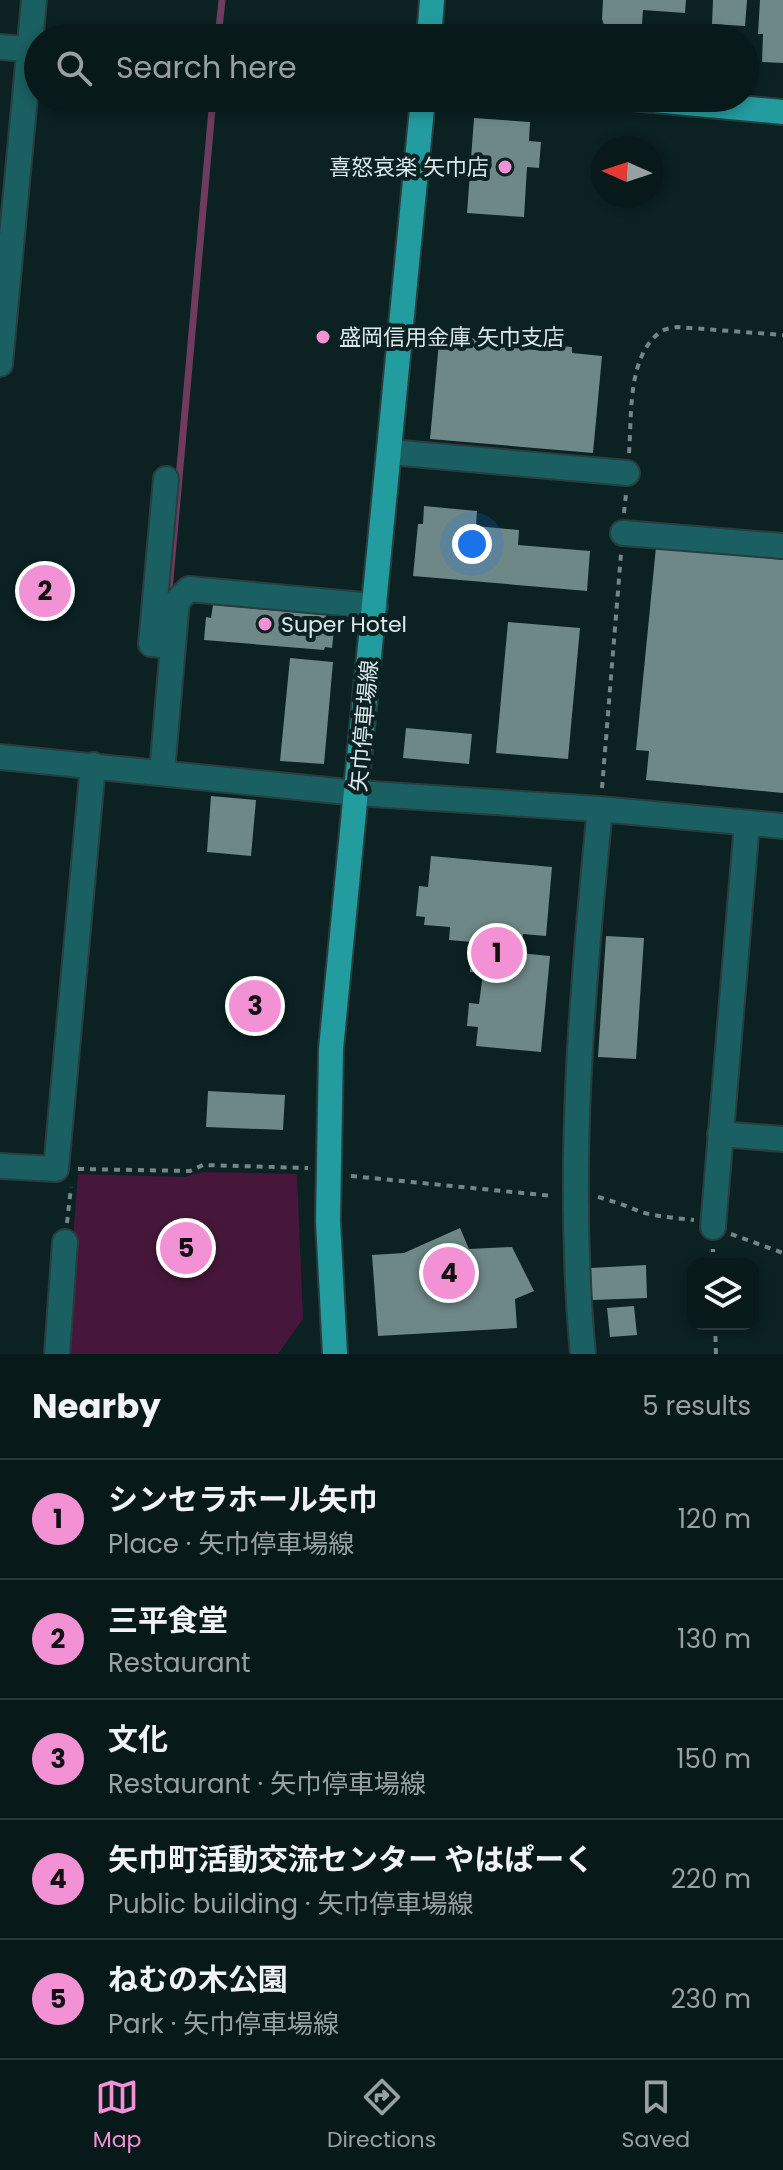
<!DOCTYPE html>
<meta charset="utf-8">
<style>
:root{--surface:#08191a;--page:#162627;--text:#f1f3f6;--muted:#98a0a2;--line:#293839;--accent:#f391d5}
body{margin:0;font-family:Poppins,"Noto Sans JP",sans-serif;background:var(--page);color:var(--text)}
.controls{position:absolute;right:24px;bottom:24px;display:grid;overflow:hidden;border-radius:16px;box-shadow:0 4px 12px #0003}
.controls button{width:72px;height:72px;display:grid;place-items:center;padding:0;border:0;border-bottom:2px solid var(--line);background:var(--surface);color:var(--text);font:40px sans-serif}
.compass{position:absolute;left:591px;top:136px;width:72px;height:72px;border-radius:50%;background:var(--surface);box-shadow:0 4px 12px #0003;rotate:273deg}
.you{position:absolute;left:472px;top:544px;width:28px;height:28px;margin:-20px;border:6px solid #fff;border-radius:50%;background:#1a73e8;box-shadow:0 0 0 12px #1a73e833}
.badge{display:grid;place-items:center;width:52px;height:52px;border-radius:50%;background:var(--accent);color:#111;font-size:26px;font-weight:700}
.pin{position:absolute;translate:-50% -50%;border:4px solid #fff;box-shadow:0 2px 8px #0006}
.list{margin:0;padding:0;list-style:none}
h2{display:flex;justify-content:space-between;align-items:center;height:104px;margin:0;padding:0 32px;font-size:34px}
h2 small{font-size:26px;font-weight:400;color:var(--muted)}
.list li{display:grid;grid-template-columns:52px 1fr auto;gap:24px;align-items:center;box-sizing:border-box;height:120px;padding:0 32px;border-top:2px solid var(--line)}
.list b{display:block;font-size:30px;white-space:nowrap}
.list p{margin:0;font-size:26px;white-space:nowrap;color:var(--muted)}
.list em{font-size:26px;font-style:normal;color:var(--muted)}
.icon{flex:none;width:44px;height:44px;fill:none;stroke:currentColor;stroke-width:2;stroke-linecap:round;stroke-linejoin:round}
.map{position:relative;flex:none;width:783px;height:1354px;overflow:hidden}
.search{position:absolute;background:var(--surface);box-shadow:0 4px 12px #0003;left:24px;right:24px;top:24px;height:88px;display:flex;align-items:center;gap:20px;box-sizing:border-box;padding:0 28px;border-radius:44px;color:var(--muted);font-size:30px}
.sheet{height:704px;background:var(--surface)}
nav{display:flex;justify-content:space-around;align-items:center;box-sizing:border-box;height:112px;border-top:2px solid var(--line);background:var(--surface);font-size:22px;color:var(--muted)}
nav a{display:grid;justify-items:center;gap:4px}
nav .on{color:var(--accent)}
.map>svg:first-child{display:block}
</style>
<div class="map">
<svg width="783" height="1354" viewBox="0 0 783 1354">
<rect width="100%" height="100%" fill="#0b2122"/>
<path fill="#46173a" d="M204 1172 297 1174 303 1319 278 1354H64L78 1174 184 1177Z"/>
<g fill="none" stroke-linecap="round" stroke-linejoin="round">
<path stroke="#6f3c60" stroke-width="7" d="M218 38 222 0
M168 601 213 98"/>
</g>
<path fill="#6e8787" d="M603 0H686L685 13 643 10 641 38H613L605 28 602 19Z
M713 0H747L745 26 712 24Z
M760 0H783V63L762 62 763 34H758Z
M474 118 530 122 529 141 541 142 539 168 527 167 524 217 467 213Z
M466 338 493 340V346L546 351V345L572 347V353L602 356 593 453 430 439 439 342 466 344Z
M424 506 477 511 476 526 519 530 518 545 590 551 587 591 413 576 418 524H423Z
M656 547 783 560V793L646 780 649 751 636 750Z
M213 605 326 615 325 629 334 630 332 648 325 647 324 650 204 640 206 617 211 618Z
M508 622 580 628 568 759 496 753Z
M290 658 333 662 324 764 280 761Z
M406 728 472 734 469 764 403 758Z
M211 796 256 800 251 856 207 852Z
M431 856 552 867 546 936 523 934 521 947 496 945V951L550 956 541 1052 476 1046 478 1027 467 1026 469 1003 479 1004 483 973 470 972 472 942 449 940 450 927 424 925 425 917 416 916 419 886 428 887Z
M606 936 644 938 636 1059 598 1057Z
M208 1091 285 1095 283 1130 206 1127Z
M460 1228 469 1249 512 1247 534 1291 515 1299 517 1328 378 1336 372 1255 404 1253Z
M646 1265 647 1298 592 1300 591 1268Z
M634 1306 637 1335 610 1337 607 1308Z"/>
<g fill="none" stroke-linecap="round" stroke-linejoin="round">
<defs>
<path id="minor" d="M0 47 38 50
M0 364 34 0
M390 452 627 473
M623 533 783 546
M173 646 177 601 189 589 375 606
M0 757 357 793 600 809 783 826
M162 772 173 646 151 644 166 479
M720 1134 783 1139
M0 1166 56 1169 93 765
M713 1227 747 823
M57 1354 65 1242
M583 1354C566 1173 582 989 600 809"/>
<path id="major" d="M429 38 432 0
M632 98 783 112
M335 1354 328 1221 331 1049 423 98"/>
</defs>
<use href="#minor" stroke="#283d3e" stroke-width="28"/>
<use href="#major" stroke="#283d3e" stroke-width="28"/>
<path stroke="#748687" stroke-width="4" stroke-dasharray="6 6" stroke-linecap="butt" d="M629 453C632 416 627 358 659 333 663 329 671 328 677 327L783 335
M624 513 626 494
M602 788 621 554
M78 1169 190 1171 203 1165 308 1168
M351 1176 553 1196
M598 1197C613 1201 627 1206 641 1212 658 1217 676 1218 694 1220
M67 1223 71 1187
M731 1234 783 1253
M713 1264V1249
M715 1324 716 1354"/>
<use href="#minor" stroke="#1a5f61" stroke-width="24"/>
<use href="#major" stroke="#239c9f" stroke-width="24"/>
</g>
<g fill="#f391d5" stroke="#0b2122" stroke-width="3">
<circle cx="505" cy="167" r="8"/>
<circle cx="323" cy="337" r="8"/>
<circle cx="265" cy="624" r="8"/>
</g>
<g text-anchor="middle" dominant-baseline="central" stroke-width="8" stroke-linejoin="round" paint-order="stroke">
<g font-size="22" fill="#dce9ea" stroke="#0b2122" text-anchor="start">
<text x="489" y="167" text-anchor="end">喜怒哀楽 矢巾店</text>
<text x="339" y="337">盛岡信用金庫 矢巾支店</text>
<text x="281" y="624">Super Hotel</text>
</g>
<g font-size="22" fill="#dce9ea" stroke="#0b2122">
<text transform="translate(364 726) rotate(-85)">矢巾停車場線</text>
</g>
</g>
</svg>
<div class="controls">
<button><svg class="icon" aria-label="layers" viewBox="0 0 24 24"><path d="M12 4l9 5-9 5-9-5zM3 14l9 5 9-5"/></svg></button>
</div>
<svg class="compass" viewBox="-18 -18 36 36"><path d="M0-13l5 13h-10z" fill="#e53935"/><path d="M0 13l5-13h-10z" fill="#98a0a2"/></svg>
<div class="you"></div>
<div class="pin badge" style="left:497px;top:953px">1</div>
<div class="pin badge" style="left:45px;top:591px">2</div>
<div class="pin badge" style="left:255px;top:1006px">3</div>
<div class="pin badge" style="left:449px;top:1273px">4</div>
<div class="pin badge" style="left:186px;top:1248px">5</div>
<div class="search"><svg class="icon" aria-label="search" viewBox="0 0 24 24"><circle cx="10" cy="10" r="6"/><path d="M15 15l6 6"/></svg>Search here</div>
</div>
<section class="sheet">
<h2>Nearby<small>5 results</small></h2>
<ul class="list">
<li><span class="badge">1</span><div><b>シンセラホール矢巾</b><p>Place · 矢巾停車場線</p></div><em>120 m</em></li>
<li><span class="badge">2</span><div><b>三平食堂</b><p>Restaurant</p></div><em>130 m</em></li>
<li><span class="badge">3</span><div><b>文化</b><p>Restaurant · 矢巾停車場線</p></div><em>150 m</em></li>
<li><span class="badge">4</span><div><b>矢巾町活動交流センター やはぱーく</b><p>Public building · 矢巾停車場線</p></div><em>220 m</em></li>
<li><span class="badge">5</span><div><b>ねむの木公園</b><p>Park · 矢巾停車場線</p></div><em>230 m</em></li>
</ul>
</section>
<nav>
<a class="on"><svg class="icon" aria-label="map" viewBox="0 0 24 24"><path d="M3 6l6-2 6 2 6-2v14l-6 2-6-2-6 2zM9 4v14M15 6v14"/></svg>Map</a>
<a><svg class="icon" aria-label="directions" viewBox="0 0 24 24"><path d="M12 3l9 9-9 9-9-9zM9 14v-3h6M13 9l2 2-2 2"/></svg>Directions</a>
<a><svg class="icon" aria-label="saved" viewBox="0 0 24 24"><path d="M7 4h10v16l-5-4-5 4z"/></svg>Saved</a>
</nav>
